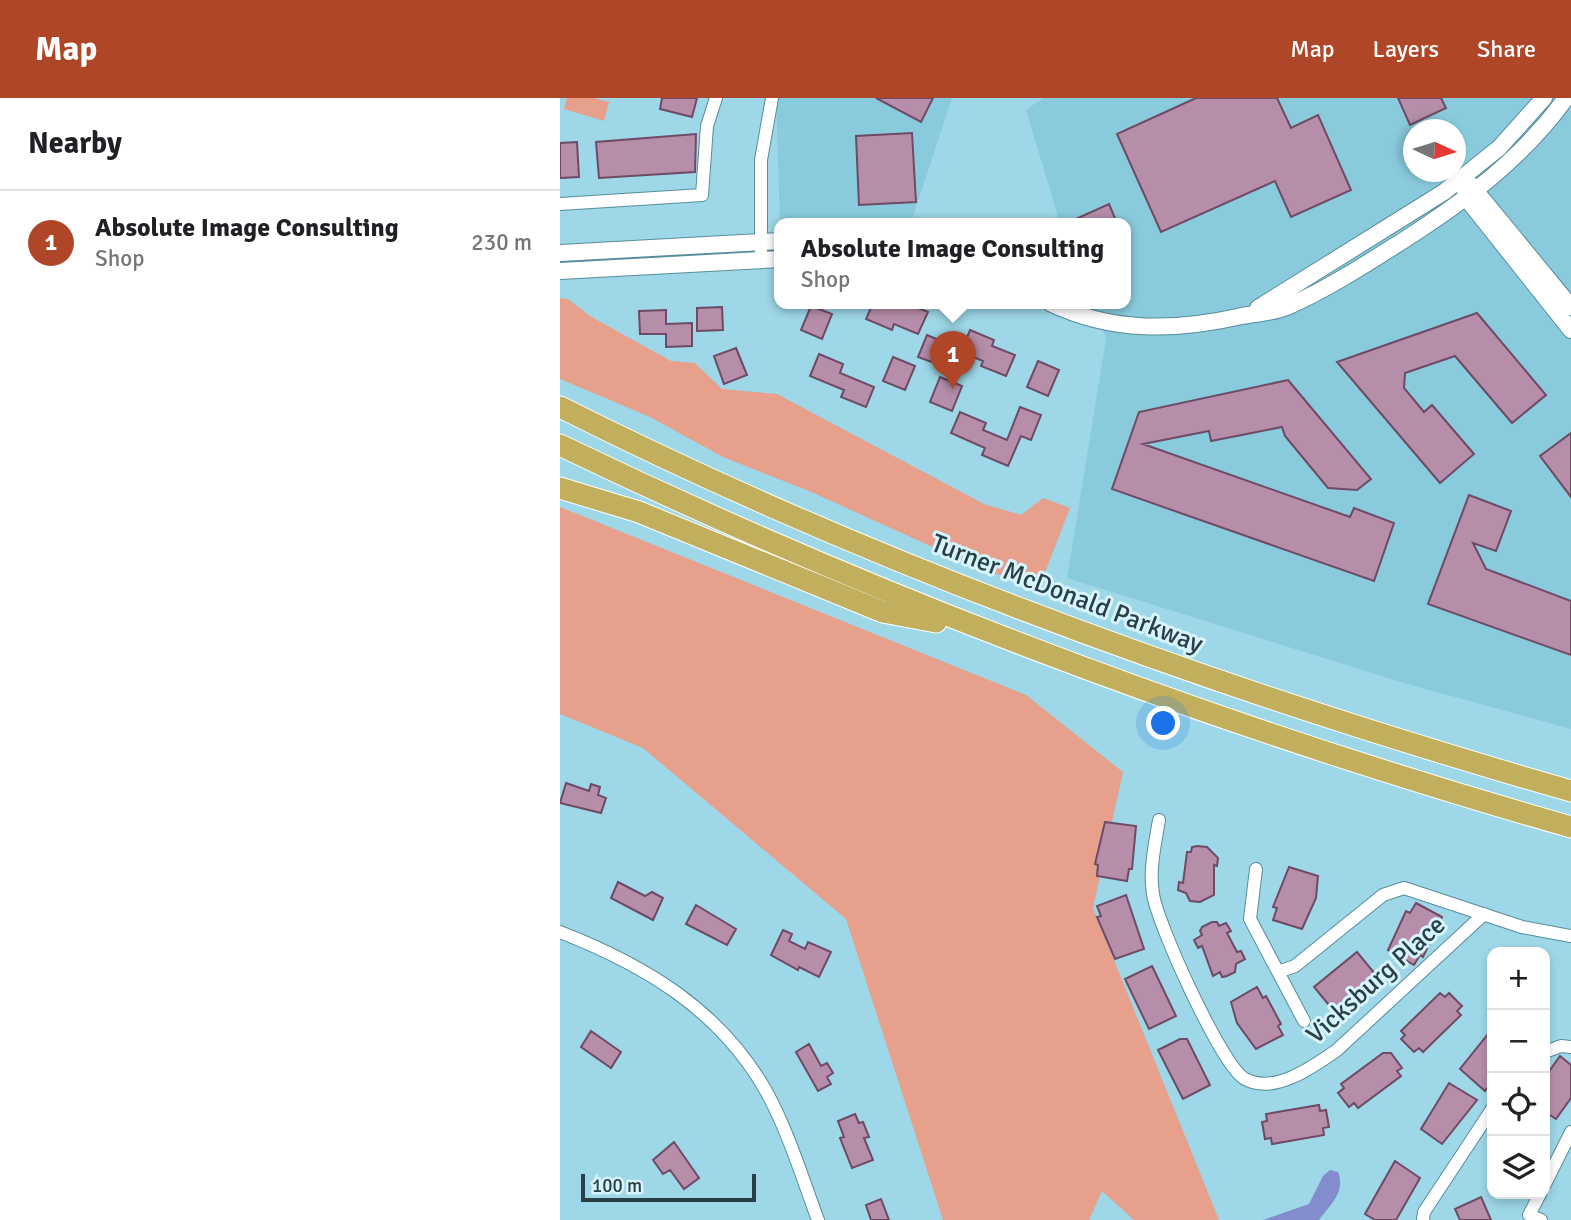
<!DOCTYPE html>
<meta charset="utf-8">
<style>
:root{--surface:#fff;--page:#f6f6f6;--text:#202124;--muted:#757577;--line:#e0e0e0;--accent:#ae4627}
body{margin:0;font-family:Signika,sans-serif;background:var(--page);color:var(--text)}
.controls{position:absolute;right:21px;bottom:21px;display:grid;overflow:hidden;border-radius:14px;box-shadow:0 4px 10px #0003}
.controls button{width:63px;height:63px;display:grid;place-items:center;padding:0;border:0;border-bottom:2px solid var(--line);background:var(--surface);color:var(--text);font:35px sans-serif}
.compass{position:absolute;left:843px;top:21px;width:63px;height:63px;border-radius:50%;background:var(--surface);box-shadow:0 4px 10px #0003;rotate:94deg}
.scale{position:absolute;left:21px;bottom:18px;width:175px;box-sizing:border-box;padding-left:7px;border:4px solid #283f46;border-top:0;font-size:19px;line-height:24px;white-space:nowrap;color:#283f46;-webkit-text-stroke:5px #d7f3fb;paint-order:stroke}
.you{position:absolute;left:604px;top:626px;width:24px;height:24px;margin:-18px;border:5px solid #fff;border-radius:50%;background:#1a73e8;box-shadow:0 0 0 10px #1a73e833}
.badge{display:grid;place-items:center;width:46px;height:46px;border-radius:50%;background:var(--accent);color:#fff;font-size:23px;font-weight:700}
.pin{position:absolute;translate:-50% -58px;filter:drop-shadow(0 2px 4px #0008)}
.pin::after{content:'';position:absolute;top:37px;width:24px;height:21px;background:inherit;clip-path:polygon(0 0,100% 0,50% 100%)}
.popup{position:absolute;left:214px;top:120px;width:357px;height:91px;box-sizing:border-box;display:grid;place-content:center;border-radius:14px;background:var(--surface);filter:drop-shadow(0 2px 5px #0005);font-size:23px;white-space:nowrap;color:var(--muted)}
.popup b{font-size:26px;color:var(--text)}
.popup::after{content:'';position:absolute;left:50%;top:100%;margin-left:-14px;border:14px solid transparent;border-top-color:var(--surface)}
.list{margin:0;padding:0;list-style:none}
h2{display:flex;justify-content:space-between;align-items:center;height:91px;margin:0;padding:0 28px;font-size:30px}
h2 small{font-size:23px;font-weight:400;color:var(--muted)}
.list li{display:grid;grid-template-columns:46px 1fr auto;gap:21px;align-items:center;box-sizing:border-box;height:105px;padding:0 28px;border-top:2px solid var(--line)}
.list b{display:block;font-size:26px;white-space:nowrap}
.list p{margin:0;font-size:23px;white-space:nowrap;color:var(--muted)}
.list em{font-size:23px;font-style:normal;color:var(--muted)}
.icon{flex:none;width:38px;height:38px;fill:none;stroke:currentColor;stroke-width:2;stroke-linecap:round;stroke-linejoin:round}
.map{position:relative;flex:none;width:1011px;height:1122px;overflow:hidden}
header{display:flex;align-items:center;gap:42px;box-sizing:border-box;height:98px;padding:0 35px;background:var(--accent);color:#fff}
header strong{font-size:33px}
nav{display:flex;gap:38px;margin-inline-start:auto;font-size:24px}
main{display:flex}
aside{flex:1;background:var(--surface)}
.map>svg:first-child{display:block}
</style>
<header>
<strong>Map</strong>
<nav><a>Map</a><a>Layers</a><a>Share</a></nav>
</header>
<main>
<aside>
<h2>Nearby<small></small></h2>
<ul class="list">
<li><span class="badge">1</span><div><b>Absolute Image Consulting</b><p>Shop</p></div><em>230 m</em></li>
</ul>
</aside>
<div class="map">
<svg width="1011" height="1122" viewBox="0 0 1011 1122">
<rect width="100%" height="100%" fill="#9ed7e7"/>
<path fill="#89cbdd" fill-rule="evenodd" d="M216 0H392L351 124 220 125Z
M483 0H1011V631L844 585 507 480 546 241 532 205H566V125H500L466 12ZM853 32H895V74H853Z"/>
<path fill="#e6a08c" d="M7 0H34L49 4 44 23 4 11Z
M0 200 8 201 30 218 111 263 135 265 162 291 217 296 424 406 461 417 483 400 510 410 479 490 419 470 249 393 163 359 90 319 0 281Z
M0 409 466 597 563 674 533 810 659 1122H574L542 1093 529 1122H383L286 821 83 650 0 616Z"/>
<path fill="#838dce" d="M770 1072 778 1074C786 1094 770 1107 759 1122H703L749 1106 763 1078Z"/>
<path fill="#b68eaa" stroke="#6e4a64" stroke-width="2" d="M102 0H137L132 19 100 11Z
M316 0H373L361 24Z
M636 0H717L731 30 758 17 791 92 731 119 715 83 601 134 557 36Z
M838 0H881L886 10 850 27Z
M352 35 356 104 299 107 296 38Z
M136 36 135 74 39 80 36 44Z
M17 44 19 79 0 80V45Z
M549 106 557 125H507Z
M313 205H330L339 209 340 205H346L368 214 358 236 334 226 332 232 306 221Z
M251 208 272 216 262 241 241 232Z
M162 209 163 232 137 233V210Z
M106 212V226L132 225V248L106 249V236H80L79 213Z
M917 215 986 297 952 325 895 258 845 275 844 290 864 314 872 307 914 356 880 385 777 264Z
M410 232 434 242 432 248 455 257 446 278 421 268 423 263 401 254Z
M367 237 393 248 385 269 358 259Z
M176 250 187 277 164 286 154 258Z
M259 256 283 266 280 275 314 289 306 309 281 299 284 292 250 278Z
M333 259 355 268 345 292 323 283Z
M478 263 499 272 488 298 467 289Z
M380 279 402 288 392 313 370 304Z
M728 282 811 381 797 392 768 390 725 338 722 329 651 343 649 333 583 346 790 419 794 410 834 425 814 483 552 391 579 314Z
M460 309 481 317 471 342 461 338 448 368 422 357 425 350 391 335 400 314 426 325 423 332 447 342Z
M1011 335V399L980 358Z
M909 397 951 413 936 453 913 445 926 471 1011 503V557L868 506Z
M6 685 29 693 31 686 40 689 38 697 46 700 41 715 0 705Z
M545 724 576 728 572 771H569L567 783 537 778 538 767 535 766Z
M637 748 647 749 658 760 657 768 654 767V797L640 804 630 803 626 795 618 792 619 784 623 785 627 754H631L632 749Z
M729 769 758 778 756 800 742 831 713 822 717 810 713 809Z
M58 784 85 798 92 794 103 800 93 822 51 800Z
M566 797 584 851 555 861 537 819 541 818 537 808Z
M856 805 882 819 863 859 860 857 854 867 828 852 846 813 850 815Z
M136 807 176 831 167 847 126 826Z
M652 824H657L659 828 666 825 671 833 667 835 677 854 681 853 685 861 676 866 675 874 667 878 662 879 660 874 653 878 642 848 638 850 634 842 642 837 640 833 642 829Z
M223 832 232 836 229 843 245 851 248 844 271 854 259 879 239 869 238 872 211 857Z
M797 854 816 877 773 912 754 889Z
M592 868 616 918 589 931 565 881Z
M697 889 703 900 706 898 721 926 718 928 723 937 696 951 677 925 671 904Z
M880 895 885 899 889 895 902 908 897 913 901 917 863 954 859 950 854 954 841 941 845 937 841 933Z
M932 931V985L925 993 900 971Z
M31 933 61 954 51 970 21 949Z
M620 941H627L650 987 623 1001 598 952Z
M249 946 261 968 267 965 273 975 267 979 271 986 258 993 236 954Z
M823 955H831L842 970 837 973 841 978 798 1010 794 1005 789 1009 778 995 784 990 781 986Z
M1000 958 1011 967V1000L996 1021 985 1014V979Z
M889 985 917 1002 882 1046 861 1031Z
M759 1007 760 1013 766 1012 769 1029 763 1030 764 1037 712 1046 711 1040 705 1041 702 1024 707 1023 706 1016Z
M295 1016 299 1025 303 1024 309 1039 304 1040 313 1062 292 1070 280 1040 284 1039 278 1023Z
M114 1044 139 1080 124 1091 110 1072 103 1076 93 1062Z
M835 1063 860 1080 836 1122H815L805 1116Z
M921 1099 931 1122H900L895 1111Z
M321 1101 329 1122H311L306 1107Z"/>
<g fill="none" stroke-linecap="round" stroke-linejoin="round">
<defs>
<path id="street" d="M0 106 142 97 147 28 156 0
M201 162V62L212 0
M599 722C595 746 589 772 593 796 597 825 662 969 685 981 715 997 754 968 777 952L924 816
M696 771 690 821 744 923
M0 834C85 867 160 912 206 993 228 1033 242 1079 258 1122
M718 874 735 868 823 797 844 790 962 829 1011 838
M985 954 1001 948 1011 949
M985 1086 1011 1034
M980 1096 969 1117 981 1122
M863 1122 864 1114 932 1011"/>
<path id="secondary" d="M910 86 1011 209
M905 93 907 101 1011 232
M0 155 220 143
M0 173 220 161
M490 205C553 235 616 233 682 218 697 215 714 215 729 208 769 190 806 166 844 142 906 102 962 61 1006 0
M698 210 884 94 939 50 984 0"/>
<path id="highway" d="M0 309C322 471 665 594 1011 693
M0 347C325 504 664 630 1011 729
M0 390 79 414 323 514 376 524"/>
</defs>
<use href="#street" stroke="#568d9c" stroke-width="14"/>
<use href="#secondary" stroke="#568d9c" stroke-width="18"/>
<use href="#highway" stroke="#fff" stroke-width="23"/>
<use href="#street" stroke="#fff" stroke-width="12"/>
<use href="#secondary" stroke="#fff" stroke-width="16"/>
<use href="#highway" stroke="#c1af5e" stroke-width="21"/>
</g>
<g text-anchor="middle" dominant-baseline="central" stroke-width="6" stroke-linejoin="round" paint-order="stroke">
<g font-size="26" fill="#283f46" stroke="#d7f3fb">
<text transform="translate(507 496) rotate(21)">Turner McDonald Parkway</text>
<text transform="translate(816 882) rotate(-42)">Vicksburg Place</text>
</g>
</g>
</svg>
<div class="controls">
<button>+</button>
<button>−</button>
<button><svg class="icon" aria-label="locate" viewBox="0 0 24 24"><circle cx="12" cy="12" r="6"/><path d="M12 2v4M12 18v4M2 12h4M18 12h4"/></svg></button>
<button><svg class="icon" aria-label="layers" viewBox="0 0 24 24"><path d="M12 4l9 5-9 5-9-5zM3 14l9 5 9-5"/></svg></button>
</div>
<svg class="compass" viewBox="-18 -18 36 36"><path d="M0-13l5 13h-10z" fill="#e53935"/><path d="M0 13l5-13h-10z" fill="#757577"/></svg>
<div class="scale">100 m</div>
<div class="you"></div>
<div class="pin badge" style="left:393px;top:291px">1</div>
<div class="popup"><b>Absolute Image Consulting</b>Shop</div>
</div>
</main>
